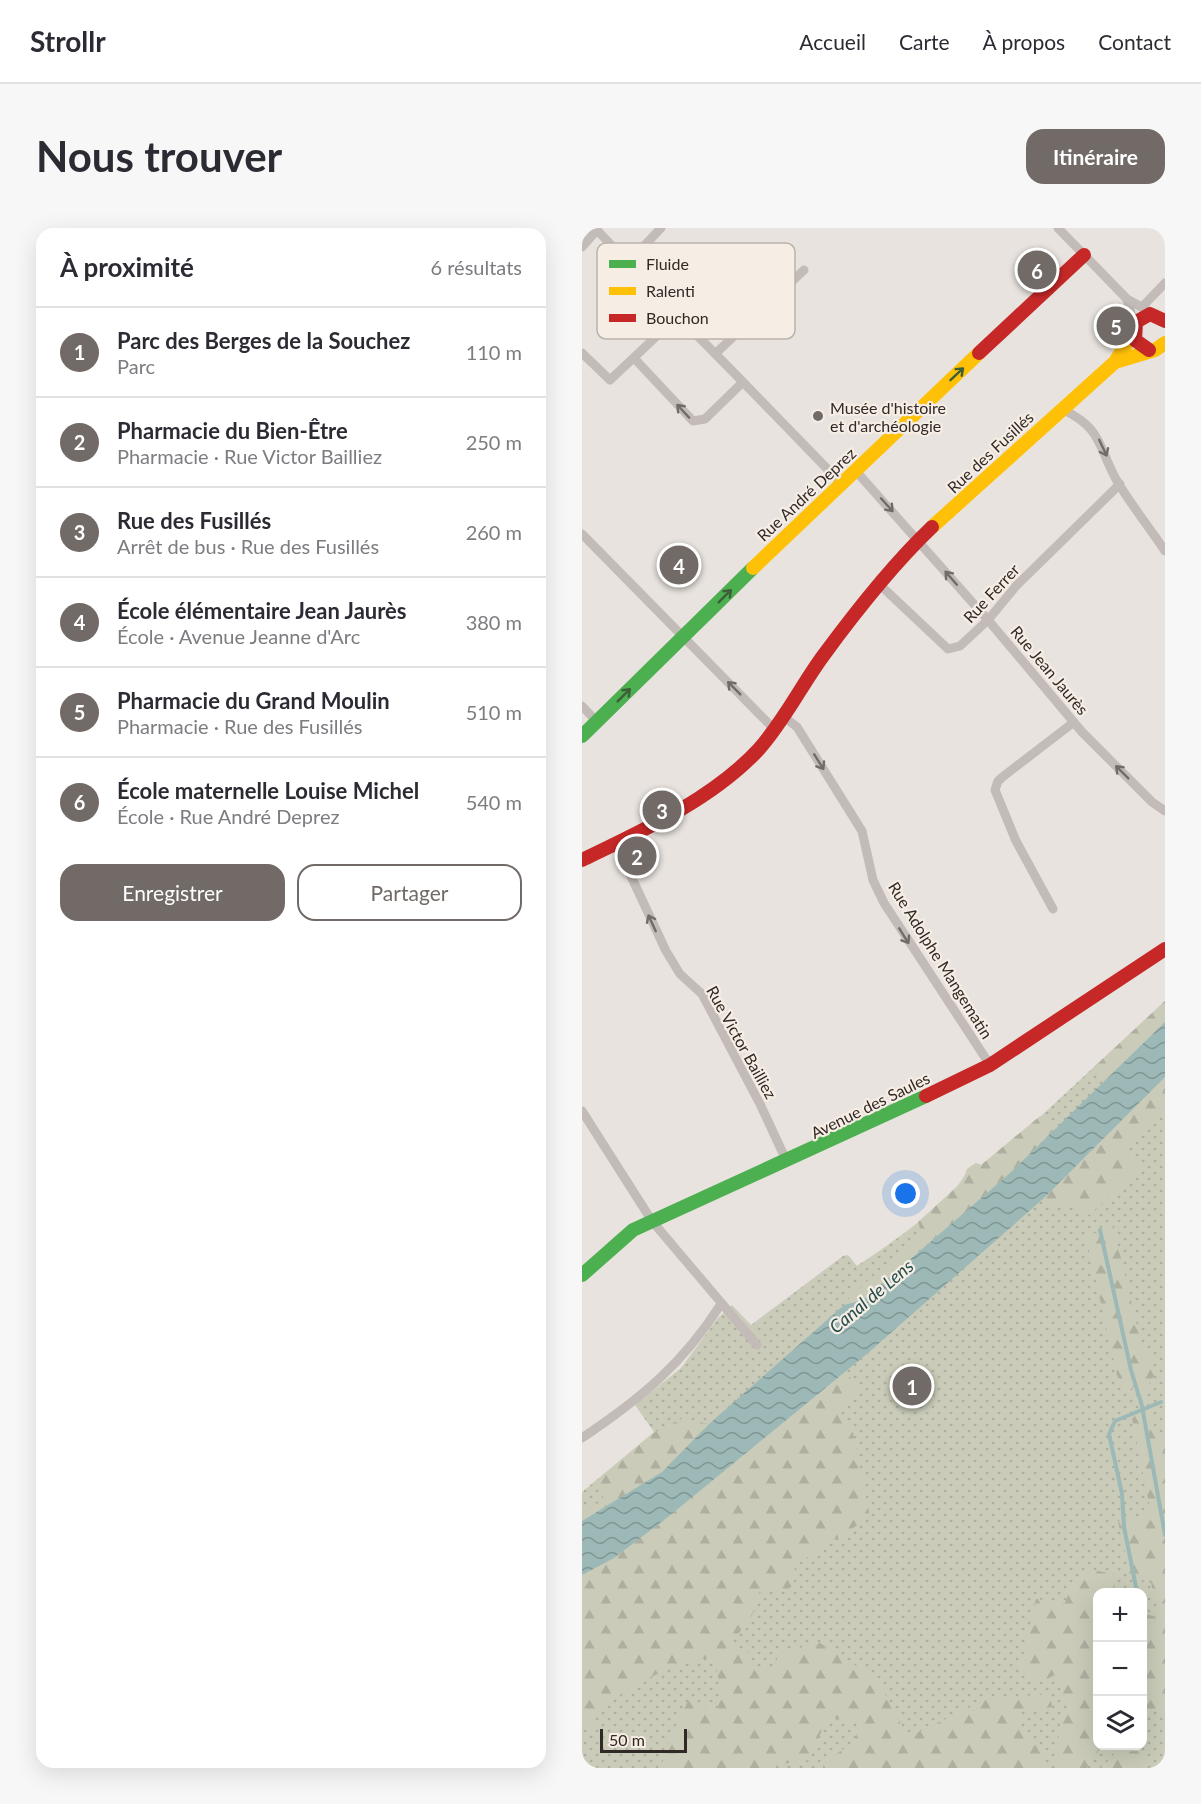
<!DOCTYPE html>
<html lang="fr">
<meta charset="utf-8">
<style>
:root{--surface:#fff;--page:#f7f7f7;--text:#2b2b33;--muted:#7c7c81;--line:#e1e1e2;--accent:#716a66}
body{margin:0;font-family:Lato,sans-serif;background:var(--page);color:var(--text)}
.controls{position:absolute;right:18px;bottom:18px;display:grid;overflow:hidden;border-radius:12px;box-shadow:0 6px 24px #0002}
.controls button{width:54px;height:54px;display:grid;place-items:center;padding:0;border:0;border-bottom:2px solid var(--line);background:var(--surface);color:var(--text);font:30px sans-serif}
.scale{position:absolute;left:18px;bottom:15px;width:87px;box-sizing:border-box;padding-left:6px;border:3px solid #312926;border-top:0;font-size:16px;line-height:21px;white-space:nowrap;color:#312926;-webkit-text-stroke:4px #f6ede4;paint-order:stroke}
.you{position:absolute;left:324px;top:966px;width:21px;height:21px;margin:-15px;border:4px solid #fff;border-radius:50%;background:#1a73e8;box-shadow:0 0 0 9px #1a73e833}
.badge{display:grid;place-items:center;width:39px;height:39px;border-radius:50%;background:var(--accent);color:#fff;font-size:20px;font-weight:700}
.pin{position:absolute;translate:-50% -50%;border:3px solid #fff;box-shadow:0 2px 6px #0006}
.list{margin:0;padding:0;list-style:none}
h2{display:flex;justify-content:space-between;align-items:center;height:78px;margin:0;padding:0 24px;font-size:26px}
h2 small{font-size:20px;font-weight:400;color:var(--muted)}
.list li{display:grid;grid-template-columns:39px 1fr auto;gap:18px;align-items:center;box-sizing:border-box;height:90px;padding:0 24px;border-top:2px solid var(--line)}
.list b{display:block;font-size:22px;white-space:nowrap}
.list p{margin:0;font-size:20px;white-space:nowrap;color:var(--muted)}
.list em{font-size:20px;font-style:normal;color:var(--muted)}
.actions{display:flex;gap:12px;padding:18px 24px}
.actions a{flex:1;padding:14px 0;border:2px solid var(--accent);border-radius:18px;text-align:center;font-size:21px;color:var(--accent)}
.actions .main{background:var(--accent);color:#fff}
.icon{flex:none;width:33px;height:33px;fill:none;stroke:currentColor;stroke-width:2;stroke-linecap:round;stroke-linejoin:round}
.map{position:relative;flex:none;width:583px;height:1540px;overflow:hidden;border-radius:18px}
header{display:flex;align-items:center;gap:36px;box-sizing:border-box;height:84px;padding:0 30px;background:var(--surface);border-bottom:2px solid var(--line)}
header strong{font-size:28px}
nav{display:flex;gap:33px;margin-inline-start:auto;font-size:21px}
.intro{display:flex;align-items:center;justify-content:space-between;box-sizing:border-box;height:144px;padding:0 36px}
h1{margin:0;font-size:42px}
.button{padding:15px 27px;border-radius:18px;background:var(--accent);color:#fff;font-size:21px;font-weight:700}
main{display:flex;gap:36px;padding:0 36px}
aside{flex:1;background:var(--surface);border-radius:18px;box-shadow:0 6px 24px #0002}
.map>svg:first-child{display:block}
</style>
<header>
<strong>Strollr</strong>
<nav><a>Accueil</a><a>Carte</a><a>À propos</a><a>Contact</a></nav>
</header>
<div class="intro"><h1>Nous trouver</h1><a class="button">Itinéraire</a></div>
<main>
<aside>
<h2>À proximité<small>6 résultats</small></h2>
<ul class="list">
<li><span class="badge">1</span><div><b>Parc des Berges de la Souchez</b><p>Parc</p></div><em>110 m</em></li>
<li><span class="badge">2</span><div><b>Pharmacie du Bien-Être</b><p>Pharmacie · Rue Victor Bailliez</p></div><em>250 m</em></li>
<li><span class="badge">3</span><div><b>Rue des Fusillés</b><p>Arrêt de bus · Rue des Fusillés</p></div><em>260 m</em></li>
<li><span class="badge">4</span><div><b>École élémentaire Jean Jaurès</b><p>École · Avenue Jeanne d'Arc</p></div><em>380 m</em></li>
<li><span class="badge">5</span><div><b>Pharmacie du Grand Moulin</b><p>Pharmacie · Rue des Fusillés</p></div><em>510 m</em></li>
<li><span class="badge">6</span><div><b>École maternelle Louise Michel</b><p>École · Rue André Deprez</p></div><em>540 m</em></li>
</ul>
<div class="actions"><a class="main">Enregistrer</a><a>Partager</a></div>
</aside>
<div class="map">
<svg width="583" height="1540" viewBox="0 0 583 1540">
<defs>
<pattern id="green-dots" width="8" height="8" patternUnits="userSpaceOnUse" patternTransform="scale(1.5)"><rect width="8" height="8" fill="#caccb9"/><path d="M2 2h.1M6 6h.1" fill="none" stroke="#aeaf9f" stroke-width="1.8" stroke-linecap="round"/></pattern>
<pattern id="forest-firs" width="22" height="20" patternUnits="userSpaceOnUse" patternTransform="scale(1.5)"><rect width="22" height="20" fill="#caccb9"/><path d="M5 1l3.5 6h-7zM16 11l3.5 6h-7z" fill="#aeaf9f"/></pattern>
<pattern id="water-waves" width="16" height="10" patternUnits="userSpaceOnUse" patternTransform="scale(1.5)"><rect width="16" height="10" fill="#9cb9b7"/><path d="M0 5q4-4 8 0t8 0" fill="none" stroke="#809695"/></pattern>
</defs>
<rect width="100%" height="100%" fill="#e8e3de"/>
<path fill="url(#green-dots)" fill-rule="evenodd" d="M583 773V1540H0V1264L72 1204 53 1177 99 1140 136 1090 150 1077 169 1097 261 1028 266 1027 275 1038C301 1021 378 969 385 941L394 935 399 937 432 913ZM516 1364H560V1518H516Z"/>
<path fill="url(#forest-firs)" d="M583 773V794L522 854 509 842Z
M583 849V884L543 920 559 939 507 987 489 977 462 979V970Z
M458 888 474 900 427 946 281 1072 262 1077 271 1065 340 1006 336 994 382 952 385 941 394 935 399 937Z
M531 998 561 1122 569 1131 572 1148 563 1162 575 1209 583 1211V1482L567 1484 561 1479V1386L577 1389 569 1355 548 1348 536 1293 569 1285 550 1191 562 1177 555 1156 547 1163 535 1147 504 1009Z
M263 1144 279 1162 258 1186 271 1205 288 1289 213 1337 212 1356 203 1364 178 1363 170 1387 149 1416 165 1423 173 1443 192 1440 197 1425 238 1415 295 1451 326 1509 405 1471 468 1466 470 1479 438 1484 439 1503 461 1520 463 1540H241L242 1535 274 1512 275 1495 246 1488 227 1532 193 1537V1540H79L87 1512 106 1473 136 1482 138 1457 131 1429 105 1433 62 1452 21 1477 8 1501 0 1502V1347L32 1330 86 1289Z
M101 1190 127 1196 80 1244 0 1293 1 1285 22 1271 13 1254 73 1204Z
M512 1342 535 1347 531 1364H516V1518H523L519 1519 505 1540H474L479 1483 488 1480 473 1447 459 1454H447L438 1441 454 1371 483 1375 490 1356Z
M556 1523 564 1531 563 1540H519L534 1524Z"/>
<path fill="url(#water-waves)" d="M583 794V849L462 970 286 1125 86 1289 32 1330 0 1347V1293L80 1244 127 1196 262 1077 281 1072 427 946Z"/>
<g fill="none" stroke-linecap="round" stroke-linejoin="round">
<path stroke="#9cb9b7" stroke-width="4" d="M518 1002 549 1142 560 1178 583 1307
M555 1364 542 1299 540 1266 527 1206 533 1193 579 1174"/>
<path stroke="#c2bbb7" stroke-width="9" d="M13 0 100 92
M476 0 545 71 572 86
M0 19 15 2
M47 34 79 0
M545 71 552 98
M560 79 583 55
M0 125 28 152 96 88 161 154 123 191 111 193 52 130
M133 126 222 42
M158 151 258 254
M480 181C521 201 515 217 535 253 549 277 568 300 583 323
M273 242 406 392 500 504 570 574 583 583
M0 306 193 502
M297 356 366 421 378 418 406 392 434 358 538 256
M0 478 15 494
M202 489 215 499 280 603 291 652 302 675 408 837
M34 616 84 723 98 746 120 766 178 876 205 934
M471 681 434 613 413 562 416 553 423 547 492 494
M0 883 70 993 175 1117
M0 1210C58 1171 101 1136 139 1076"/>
<path stroke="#4caf50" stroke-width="14" d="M0 508 171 340
M0 1047 51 1002 344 868"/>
<path stroke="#ffc107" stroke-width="14" d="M533 134 573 122 583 115
M350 299 533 134 551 105
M171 340 397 125"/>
<path stroke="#c62828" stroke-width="14" d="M567 122 553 112 554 94 568 86 583 93
M397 125 502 27
M0 632C60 603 131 571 177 521 202 493 219 458 241 428 274 383 310 337 350 299
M344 868 408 837 583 721"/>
</g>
<defs><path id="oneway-shaft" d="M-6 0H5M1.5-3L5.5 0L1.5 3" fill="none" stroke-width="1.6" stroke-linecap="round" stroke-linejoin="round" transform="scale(1.5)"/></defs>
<g stroke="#3c5f37">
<use href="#oneway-shaft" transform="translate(375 146) rotate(-43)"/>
<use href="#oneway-shaft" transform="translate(143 368) rotate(-45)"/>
<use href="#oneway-shaft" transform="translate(42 467) rotate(-45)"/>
</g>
<g stroke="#726b67">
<use href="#oneway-shaft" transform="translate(101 183) rotate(-133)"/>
<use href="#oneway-shaft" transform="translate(521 220) rotate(65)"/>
<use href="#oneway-shaft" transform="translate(305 277) rotate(48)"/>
<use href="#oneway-shaft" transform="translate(369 350) rotate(-131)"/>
<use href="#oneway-shaft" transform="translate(152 460) rotate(-135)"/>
<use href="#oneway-shaft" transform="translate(237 534) rotate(58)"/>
<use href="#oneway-shaft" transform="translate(540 544) rotate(-135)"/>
<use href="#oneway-shaft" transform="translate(70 695) rotate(-115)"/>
<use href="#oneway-shaft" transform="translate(322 708) rotate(58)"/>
</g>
<circle fill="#716a66" stroke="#f6ede4" stroke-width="2" cx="236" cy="188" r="6"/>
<g text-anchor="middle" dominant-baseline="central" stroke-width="4.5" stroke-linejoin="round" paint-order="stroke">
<g font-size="16" fill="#312926" stroke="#f6ede4" text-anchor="start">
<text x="248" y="179">Musée d'histoire<tspan x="248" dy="18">et d'archéologie</tspan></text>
</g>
<g font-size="16" fill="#312926" stroke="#f6ede4">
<text transform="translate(408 224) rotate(-43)">Rue des Fusillés</text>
<text transform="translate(224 266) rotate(-43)">Rue André Deprez</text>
<text transform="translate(409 365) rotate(-47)">Rue Ferrer</text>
<text transform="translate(468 442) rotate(50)">Rue Jean Jaurès</text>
<text transform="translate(359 732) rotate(58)">Rue Adolphe Mangematin</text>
<text transform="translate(160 814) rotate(61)">Rue Victor Bailliez</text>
<text transform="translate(288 877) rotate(-26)">Avenue des Saules</text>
</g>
<g font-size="18" font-style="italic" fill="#214d4d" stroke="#f6ede4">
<text transform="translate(289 1068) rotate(-40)">Canal de Lens</text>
</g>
</g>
<rect x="15" y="15" width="198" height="96" rx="9" fill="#f6ede4" stroke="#bbb2ab" stroke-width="1.5"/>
<rect x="27" y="32" width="27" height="8" fill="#4caf50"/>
<rect x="27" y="59" width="27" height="8" fill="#ffc107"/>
<rect x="27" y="86" width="27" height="8" fill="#c62828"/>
<g font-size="16" fill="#312926">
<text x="64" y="42">Fluide</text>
<text x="64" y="69">Ralenti</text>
<text x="64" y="96">Bouchon</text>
</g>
</svg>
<div class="controls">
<button>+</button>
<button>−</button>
<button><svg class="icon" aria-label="layers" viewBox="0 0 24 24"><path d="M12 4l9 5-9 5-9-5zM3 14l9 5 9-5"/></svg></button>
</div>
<div class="scale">50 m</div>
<div class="you"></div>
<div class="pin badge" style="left:330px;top:1158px">1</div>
<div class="pin badge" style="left:55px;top:628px">2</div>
<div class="pin badge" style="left:80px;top:582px">3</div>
<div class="pin badge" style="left:97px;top:337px">4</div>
<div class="pin badge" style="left:534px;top:98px">5</div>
<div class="pin badge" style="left:455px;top:42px">6</div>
</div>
</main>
